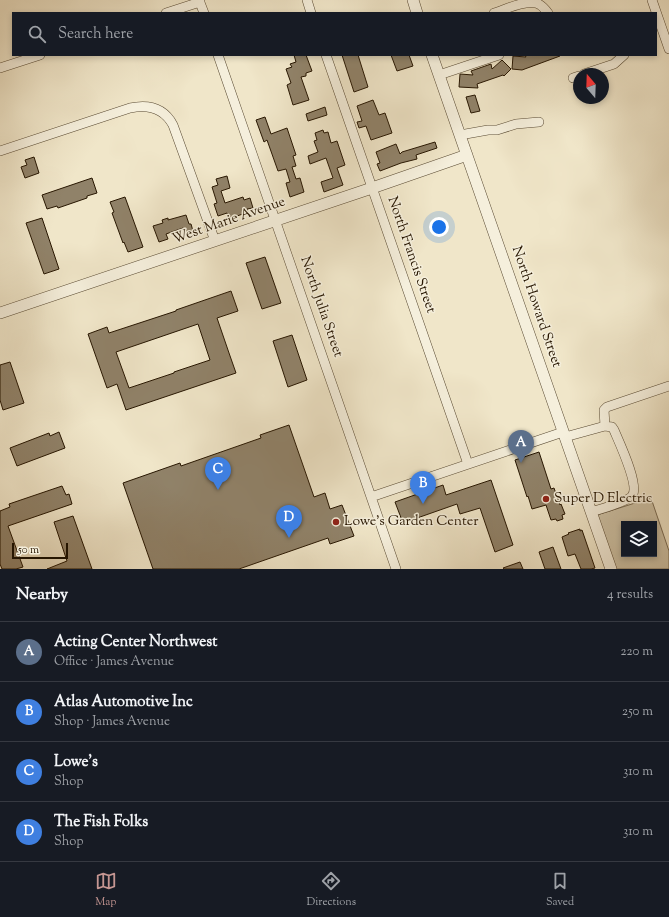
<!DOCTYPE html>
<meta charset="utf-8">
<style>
:root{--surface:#171b24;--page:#242831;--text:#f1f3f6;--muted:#9ea1a6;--line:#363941;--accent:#c59692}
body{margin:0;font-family:"Sorts Mill Goudy",serif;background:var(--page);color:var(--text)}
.controls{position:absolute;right:12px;bottom:12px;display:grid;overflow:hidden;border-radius:0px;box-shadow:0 2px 6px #0003}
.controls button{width:36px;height:36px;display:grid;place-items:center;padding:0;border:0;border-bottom:1px solid var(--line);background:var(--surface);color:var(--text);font:20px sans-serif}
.compass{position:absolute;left:573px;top:68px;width:36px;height:36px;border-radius:50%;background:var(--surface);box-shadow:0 2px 6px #0003;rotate:341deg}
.scale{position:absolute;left:12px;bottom:10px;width:56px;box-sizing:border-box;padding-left:4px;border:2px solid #271601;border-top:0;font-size:11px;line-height:14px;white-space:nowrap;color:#271601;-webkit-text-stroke:3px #f5efdc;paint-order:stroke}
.you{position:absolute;left:439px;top:227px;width:14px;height:14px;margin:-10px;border:3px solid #fff;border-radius:50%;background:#1a73e8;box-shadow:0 0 0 6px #1a73e833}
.badge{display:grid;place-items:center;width:26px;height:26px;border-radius:50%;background:var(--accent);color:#fff;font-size:13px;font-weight:700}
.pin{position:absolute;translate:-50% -33px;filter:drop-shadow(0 1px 2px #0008)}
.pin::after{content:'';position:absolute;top:21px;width:14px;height:12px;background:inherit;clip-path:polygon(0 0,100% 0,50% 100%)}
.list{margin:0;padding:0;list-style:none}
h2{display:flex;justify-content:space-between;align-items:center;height:52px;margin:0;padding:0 16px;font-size:17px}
h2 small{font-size:13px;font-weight:400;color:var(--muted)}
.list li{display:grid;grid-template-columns:26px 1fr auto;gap:12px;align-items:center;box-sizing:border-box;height:60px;padding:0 16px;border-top:1px solid var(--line)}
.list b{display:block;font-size:15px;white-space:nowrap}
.list p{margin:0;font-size:13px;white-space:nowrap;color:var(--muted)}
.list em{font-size:13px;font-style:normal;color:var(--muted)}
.icon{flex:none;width:22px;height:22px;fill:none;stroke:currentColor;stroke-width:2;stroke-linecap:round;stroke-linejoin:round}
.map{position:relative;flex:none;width:669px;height:569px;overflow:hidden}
.search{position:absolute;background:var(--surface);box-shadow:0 2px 6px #0003;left:12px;right:12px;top:12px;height:44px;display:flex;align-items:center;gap:10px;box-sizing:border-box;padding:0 14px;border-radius:0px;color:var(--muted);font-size:15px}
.sheet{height:292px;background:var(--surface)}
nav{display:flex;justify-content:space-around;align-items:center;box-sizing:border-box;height:56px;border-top:1px solid var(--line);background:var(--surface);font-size:11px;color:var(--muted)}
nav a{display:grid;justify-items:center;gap:2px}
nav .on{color:var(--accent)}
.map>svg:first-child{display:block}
</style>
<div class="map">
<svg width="669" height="569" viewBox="0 0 669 569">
<rect width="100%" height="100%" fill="#f0e6c9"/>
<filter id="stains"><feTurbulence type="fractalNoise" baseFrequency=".005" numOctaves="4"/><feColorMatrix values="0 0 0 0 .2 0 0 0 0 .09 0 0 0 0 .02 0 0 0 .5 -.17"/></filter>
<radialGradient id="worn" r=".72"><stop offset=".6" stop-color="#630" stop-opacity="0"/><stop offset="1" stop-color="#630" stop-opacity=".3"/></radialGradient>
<path fill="#cec3a7" stroke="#7a6c54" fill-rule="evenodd" d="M651 498 669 551V569H616L597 515ZM624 524H654V554H624Z"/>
<path fill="#908269" stroke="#271601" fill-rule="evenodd" d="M294 55H306L312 71 306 73V76L301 77 309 100 293 105 287 85 291 83 286 69 292 67 290 64 296 62Z
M342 55H358L368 87 354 92Z
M391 55H409L413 66 397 71Z
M525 55H560V56L522 70 512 69 513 56 526 57Z
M502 60 511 69 504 76 503 75 477 84 478 88 459 87 460 74 473 75 471 71 491 64 492 69Z
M475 95 480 111 471 113 466 97Z
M373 100 379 115 385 113 392 133 371 140 366 126 359 128 357 122 362 121 357 106Z
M325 107 327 115 308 121 306 114Z
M265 117 271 134 287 128 296 155 293 156 296 166 292 167 296 179 300 178 304 192 290 197 286 183 290 182 286 169 278 171 267 140 264 142 256 120Z
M323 130 324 133 328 132 331 143 337 141 345 165 337 168 343 185 324 192 321 182 333 178 326 158 310 164 308 156 318 152 314 141 317 140 315 133Z
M435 142 437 148 416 155 417 159 401 163 380 171 377 164 380 163 376 152 396 144 400 154 402 152Z
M34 157 39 173 25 178 21 167 27 165 25 160Z
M227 176 230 188 221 191 225 203 243 197 244 200 250 198 253 208 247 209 248 212 229 219 227 213 218 216 214 204 217 203 212 187 218 185 216 179Z
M92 178 97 193 87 196V198L58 208 57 206 47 209 42 195Z
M125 197 143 247 128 252 124 242 123 243 112 213 114 212 110 202Z
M186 215 189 224H191L193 231 184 233 183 228 166 234 168 239 159 242 153 226 163 223 162 220 168 218V220Z
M42 218 59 269 44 274 26 223Z
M265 257 281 303 262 309 246 263Z
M231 291 238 311 217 318 229 353 236 373 126 410 117 384 107 388 88 334 107 327 109 333 176 311V310ZM198 324 210 360 174 372V373L129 388 116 352Z
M292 335 307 380 288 387 273 341Z
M10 362 24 403 3 410 0 400V365Z
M289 425 314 497 325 493 330 509 342 505 354 536 330 544 328 538 239 569H153L123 483 180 463 181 466 261 438 260 435Z
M59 432 65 448 17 466 10 448 49 433 50 436Z
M539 452 551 489 554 488 560 505 561 504 565 514 562 515 563 519 557 521 556 519 551 520 546 505 532 509 528 496 527 497 515 460Z
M491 480 513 545 495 552 480 508 460 514 457 504 403 523 395 502 443 485 446 495Z
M62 486 66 495 69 494 72 504 8 526 23 567 16 569H2L0 564V511L10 507 9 504Z
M73 516 92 569H47L67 561 54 522Z
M580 529V531L582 530 595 568 591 569H581L575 554 568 556 562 537 569 534 568 533Z
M553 547 561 569H545L539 552Z
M520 562 523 569H504L503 568Z"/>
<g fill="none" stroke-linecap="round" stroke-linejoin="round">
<defs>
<path id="minor" d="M199 0 204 13
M307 0 311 13
M652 0 669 49
M166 13 200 2
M494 13C507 9 522 1 536 3 541 4 545 9 548 13
M218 55 396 569
M326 55 468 464
M0 68 3 67 40 55
M584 74 614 64 624 55
M439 75 499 55
M573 78 579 76
M460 135 488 130H497L516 124 539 122
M0 151 130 108C149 104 164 108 173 125L215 241
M605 426 604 410 607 407 669 386
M565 437 605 426 612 427 614 430C619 442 640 486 632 496 627 502 600 509 591 512
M371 497 563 432"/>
<path id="tertiary" d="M413 0 417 13
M432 55 611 569
M0 313 372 188 467 155"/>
</defs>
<use href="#minor" stroke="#594a33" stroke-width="10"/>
<use href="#tertiary" stroke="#594a33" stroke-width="12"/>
<use href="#minor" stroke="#f5efdc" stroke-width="9"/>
<use href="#tertiary" stroke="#f5efdc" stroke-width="11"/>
</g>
<g fill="#8f2418" stroke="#f5efdc" stroke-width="1.5">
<circle cx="546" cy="499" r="4"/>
<circle cx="336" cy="522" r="4"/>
</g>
<g text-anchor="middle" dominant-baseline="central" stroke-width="3" stroke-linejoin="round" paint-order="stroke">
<g font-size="14" fill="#271601" stroke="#f5efdc">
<text transform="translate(229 221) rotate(-19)">West Marie Avenue</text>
<text transform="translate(411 255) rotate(71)">North Francis Street</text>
<text transform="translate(321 307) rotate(71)">North Julia Street</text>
<text transform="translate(536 307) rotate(71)">North Howard Street</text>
</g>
<g font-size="14" fill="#271601" stroke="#f5efdc" text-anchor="start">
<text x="554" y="499">Super D Electric</text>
<text x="344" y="522">Lowe's Garden Center</text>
</g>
</g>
<rect width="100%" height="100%" filter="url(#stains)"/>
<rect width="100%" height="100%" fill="url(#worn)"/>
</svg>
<div class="controls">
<button><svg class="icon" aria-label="layers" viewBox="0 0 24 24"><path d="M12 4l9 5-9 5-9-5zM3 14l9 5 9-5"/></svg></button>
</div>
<svg class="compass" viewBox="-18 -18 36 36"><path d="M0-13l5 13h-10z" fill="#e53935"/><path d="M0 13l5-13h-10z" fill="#9ea1a6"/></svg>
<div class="scale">50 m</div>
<div class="you"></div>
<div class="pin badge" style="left:521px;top:463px;background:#5c6f8a">A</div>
<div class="pin badge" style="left:423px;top:504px;background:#3f7fe0">B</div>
<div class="pin badge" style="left:218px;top:490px;background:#3f7fe0">C</div>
<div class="pin badge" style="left:289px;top:538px;background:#3f7fe0">D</div>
<div class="search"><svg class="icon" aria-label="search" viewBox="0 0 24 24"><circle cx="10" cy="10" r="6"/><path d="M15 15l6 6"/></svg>Search here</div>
</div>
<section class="sheet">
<h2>Nearby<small>4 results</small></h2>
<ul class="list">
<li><span class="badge" style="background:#5c6f8a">A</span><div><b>Acting Center Northwest</b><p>Office · James Avenue</p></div><em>220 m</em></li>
<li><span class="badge" style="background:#3f7fe0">B</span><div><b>Atlas Automotive Inc</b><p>Shop · James Avenue</p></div><em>250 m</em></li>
<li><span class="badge" style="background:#3f7fe0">C</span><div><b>Lowe's</b><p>Shop</p></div><em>310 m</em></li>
<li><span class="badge" style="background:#3f7fe0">D</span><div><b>The Fish Folks</b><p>Shop</p></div><em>310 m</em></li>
</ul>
</section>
<nav>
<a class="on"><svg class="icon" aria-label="map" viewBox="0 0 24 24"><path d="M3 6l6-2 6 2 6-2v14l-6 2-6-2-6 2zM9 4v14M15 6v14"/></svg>Map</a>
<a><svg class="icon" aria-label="directions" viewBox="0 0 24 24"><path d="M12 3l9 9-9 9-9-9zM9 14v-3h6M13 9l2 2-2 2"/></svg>Directions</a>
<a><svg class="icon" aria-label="saved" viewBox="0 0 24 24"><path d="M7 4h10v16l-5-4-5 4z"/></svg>Saved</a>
</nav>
